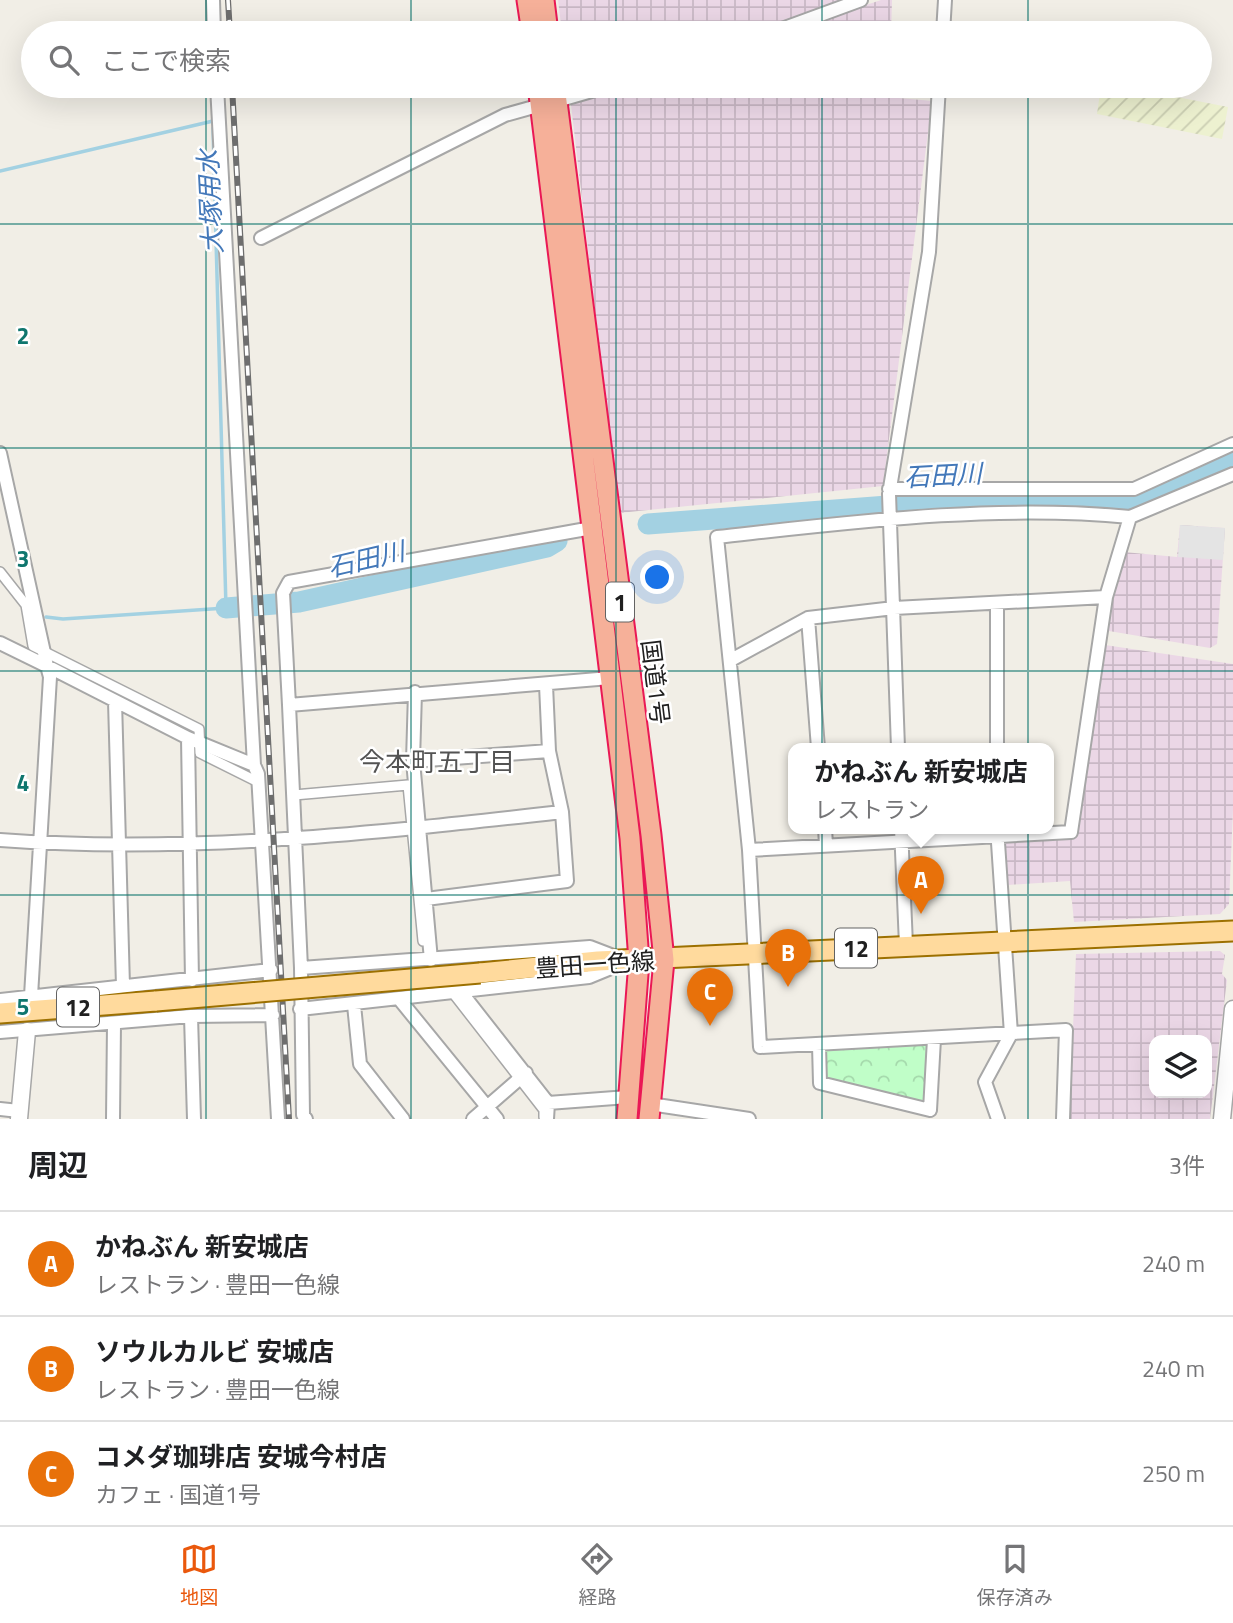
<!DOCTYPE html>
<html lang="ja">
<meta charset="utf-8">
<style>
:root{--surface:#fff;--page:#f2f2f2;--text:#202124;--muted:#757577;--line:#e0e0e0;--accent:#ea580c}
body{margin:0;font-family:"Titillium Web","Noto Sans JP",sans-serif;background:var(--page);color:var(--text)}
.controls{position:absolute;right:21px;bottom:21px;display:grid;overflow:hidden;border-radius:14px;box-shadow:0 7px 28px #0002}
.controls button{width:63px;height:63px;display:grid;place-items:center;padding:0;border:0;border-bottom:2px solid var(--line);background:var(--surface);color:var(--text);font:35px sans-serif}
.you{position:absolute;left:658px;top:578px;width:24px;height:24px;margin:-18px;border:5px solid #fff;border-radius:50%;background:#1a73e8;box-shadow:0 0 0 10px #1a73e833}
.badge{display:grid;place-items:center;width:46px;height:46px;border-radius:50%;background:var(--accent);color:#fff;font-size:23px;font-weight:700}
.pin{position:absolute;translate:-50% -58px;filter:drop-shadow(0 2px 4px #0008)}
.pin::after{content:'';position:absolute;top:37px;width:24px;height:21px;background:inherit;clip-path:polygon(0 0,100% 0,50% 100%)}
.popup{position:absolute;left:788px;top:743px;width:266px;height:91px;box-sizing:border-box;display:grid;place-content:center;border-radius:14px;background:var(--surface);filter:drop-shadow(0 2px 5px #0005);font-size:23px;white-space:nowrap;color:var(--muted)}
.popup b{font-size:26px;color:var(--text)}
.popup::after{content:'';position:absolute;left:50%;top:100%;margin-left:-14px;border:14px solid transparent;border-top-color:var(--surface)}
.list{margin:0;padding:0;list-style:none}
h2{display:flex;justify-content:space-between;align-items:center;height:91px;margin:0;padding:0 28px;font-size:30px}
h2 small{font-size:23px;font-weight:400;color:var(--muted)}
.list li{display:grid;grid-template-columns:46px 1fr auto;gap:21px;align-items:center;box-sizing:border-box;height:105px;padding:0 28px;border-top:2px solid var(--line)}
.list b{display:block;font-size:26px;white-space:nowrap}
.list p{margin:0;font-size:23px;white-space:nowrap;color:var(--muted)}
.list em{font-size:23px;font-style:normal;color:var(--muted)}
.icon{flex:none;width:38px;height:38px;fill:none;stroke:currentColor;stroke-width:2;stroke-linecap:round;stroke-linejoin:round}
.map{position:relative;flex:none;width:1233px;height:1119px;overflow:hidden}
.search{position:absolute;background:var(--surface);box-shadow:0 7px 28px #0002;left:21px;right:21px;top:21px;height:77px;display:flex;align-items:center;gap:18px;box-sizing:border-box;padding:0 24px;border-radius:38px;color:var(--muted);font-size:26px}
.sheet{height:406px;background:var(--surface)}
nav{display:flex;justify-content:space-around;align-items:center;box-sizing:border-box;height:98px;border-top:2px solid var(--line);background:var(--surface);font-size:19px;color:var(--muted)}
nav a{display:grid;justify-items:center;gap:4px}
nav .on{color:var(--accent)}
.map>svg:first-child{display:block}
</style>
<div class="map">
<svg width="1233" height="1119" viewBox="0 0 1233 1119">
<defs>
<pattern id="industrial-grid" width="8" height="8" patternUnits="userSpaceOnUse" patternTransform="scale(1.75)"><rect width="8" height="8" fill="#ebd7e6"/><path d="M0 4h8M4 0v8" fill="none" stroke="#c9b8c5"/></pattern>
<pattern id="farmland-furrows" width="10" height="10" patternUnits="userSpaceOnUse" patternTransform="scale(1.75)"><rect width="10" height="10" fill="#edf1d0"/><path d="M-1 1l2-2M0 10L10 0M9 11l2-2" fill="none" stroke="#cbceb2"/></pattern>
<pattern id="park-crowns" width="20" height="18" patternUnits="userSpaceOnUse" patternTransform="scale(1.75)"><rect width="20" height="18" fill="#c0fec8"/><path d="M2 6a3 3 0 1 1 6 0M12 15a3 3 0 1 1 6 0" fill="none" stroke="#a5d9ac"/></pattern>
</defs>
<rect width="100%" height="100%" fill="#f1eee6"/>
<path fill="url(#industrial-grid)" fill-rule="evenodd" d="M558 0H852L756 33H562Z
M881 0H892L891 33H783Z
M629 86H888V97L932 101 883 486 619 513 571 105Z
M1180 525 1225 528 1217 644 1210 648 1109 631 1106 627 1111 597 1124 552 1177 557Z
M1105 645 1233 664V809L1229 904 1220 914 1074 922 1070 881 1008 885 1005 843 1073 839Z
M1220 951 1225 955 1222 974 1227 980 1210 1119H1068L1066 1107 1070 1103 1076 954ZM1154 1040H1207V1093H1154Z"/>
<path fill="url(#farmland-furrows)" d="M1101 86H1121L1228 107 1222 139 1097 114Z"/>
<path fill="url(#park-crowns)" d="M930 1044 925 1104 824 1079V1050Z"/>
<path fill="#e4e4e4" d="M1180 525 1225 528 1223 560 1178 557Z"/>
<g fill="none" stroke-linecap="round" stroke-linejoin="round">
<path stroke="#a3d1e2" stroke-width="3.5" d="M0 171 213 121
M46 617 63 619 226 608 213 128"/>
<path stroke="#a3d1e2" stroke-width="21" d="M648 524 980 499 1132 502 1233 460
M226 608 299 602 547 547 557 541"/>
<defs>
<path id="pedestrian" d="M0 572 26 605 33 646 199 729 200 753 258 782
M294 795 408 785 423 941
M453 993 544 1110V1117"/>
<path id="minor" d="M213 0 214 33
M771 33 861 0
M943 33 945 0
M217 86 254 765
M557 101 609 86
M261 238 505 115 541 105
M0 453 47 666 188 738 254 765 258 774 278 1119
M889 489H1134L1233 444
M997 603V748
M808 618 818 748
M0 643 47 666 50 677 31 996
M731 660 808 618 894 608 1106 597
M415 692 413 761 431 960
M115 701 123 986
M289 705 283 593 289 582 592 528
M188 738 192 980
M898 748 889 494 929 252 939 86
M413 761 549 751
M825 828 826 845
M901 828 906 945
M997 828 1011 1034 985 1082 998 1119
M0 840C188 854 375 833 562 812
M749 850 1071 832 1106 597 1130 517 1233 474
M426 899 567 881 562 812 549 751 546 685
M301 968 590 947 616 957
M461 992 548 1103 547 1119
M0 1000 271 970
M400 1000 497 1119
M354 1005 360 1064 403 1119
M300 1009 589 977 623 963
M191 1016 194 1119
M0 1032 191 1016 273 1015
M819 1045 820 1083 930 1110 934 1039
M548 1103 628 1097
M650 1104 749 1119
M0 1109 19 1111
M113 1119 114 1024
M306 1119 303 1115 301 968 289 705 610 678
M473 1119 526 1073
M1063 1119 1066 1030 760 1047 749 850 717 537C854 522 992 504 1130 517"/>
<path id="tertiary" d="M19 1119 27 1031
M1222 1119 1233 1009"/>
<path id="primary" d="M480 973 598 961 1233 931
M0 1013 156 1001"/>
<path id="trunk" d="M527 0 532 33
M544 0 548 33
M538 86 630 838 639 961 627 1119
M555 86 651 835 664 960 649 1119"/>
</defs>
<use href="#pedestrian" stroke="#a7a7a7" stroke-width="12"/>
<use href="#minor" stroke="#a7a7a7" stroke-width="16"/>
<use href="#tertiary" stroke="#a7a7a7" stroke-width="19"/>
<use href="#primary" stroke="#9c7000" stroke-width="23"/>
<use href="#trunk" stroke="#ea1855" stroke-width="23"/>
<use href="#pedestrian" stroke="#fff" stroke-width="9"/>
<use href="#minor" stroke="#fff" stroke-width="12"/>
<use href="#tertiary" stroke="#fff" stroke-width="16"/>
<use href="#primary" stroke="#ffda9d" stroke-width="19"/>
<use href="#trunk" stroke="#f6b099" stroke-width="19"/>
<defs>
<path id="rail" d="M228 0 230 33
M232 86 289 1119"/>
</defs>
<use href="#rail" stroke="#6e6e6e" stroke-width="6"/>
<use href="#rail" stroke="#fff" stroke-width="3.5" stroke-dasharray="10" stroke-linecap="butt"/>
<defs>
<path id="primary-bridge" d="M156 1001 480 973"/>
</defs>
<use href="#primary-bridge" stroke="#9c7000" stroke-width="23" stroke-linecap="butt"/>
<use href="#primary-bridge" stroke="#ffda9d" stroke-width="19"/>
</g>
<path fill="none" stroke="#0f766e" stroke-width="2" stroke-opacity="0.55" d="M206 0V33M411 0V33M616 0V33M822 0V33M1028 0V33M206 86V1119M411 86V1119M616 86V1119M822 86V1119M1028 86V1119M0 224H1233M0 448H1233M0 671H1233M0 895H1233"/>
<g text-anchor="middle" dominant-baseline="central" stroke-width="5" stroke-linejoin="round" paint-order="stroke">
<g fill="#fff" stroke="#636363" stroke-width="2">
<rect x="606" y="582.5" width="28" height="39" rx="5"/>
<rect x="835" y="928.5" width="42" height="39" rx="5"/>
<rect x="57" y="987.5" width="42" height="39" rx="5"/>
</g>
<g font-size="23" font-weight="bold" fill="#202020">
<text x="620" y="602">1</text>
<text x="856" y="948">12</text>
<text x="78" y="1007">12</text>
</g>
<g font-size="24" fill="#202020" stroke="#fff">
<text transform="translate(656 682) rotate(83)">国道1号</text>
<text transform="translate(595 964) rotate(-4)">豊田一色線</text>
</g>
<g font-size="26" font-style="italic" fill="#4378b9" stroke="#fff">
<text transform="translate(210 202) rotate(-93)">大塚用水</text>
<text transform="translate(943 475) rotate(-3)">石田川</text>
<text transform="translate(366 559) rotate(-13)">石田川</text>
</g>
<g font-size="26" fill="#535353" stroke="#fff">
<text x="437" y="761">今本町五丁目</text>
</g>
</g>
<g font-size="23" text-anchor="middle" font-weight="bold" fill="#0f766e" stroke="#fff" stroke-width="5" stroke-linejoin="round" paint-order="stroke">
<text x="23" y="344">2</text>
<text x="23" y="567">3</text>
<text x="23" y="791">4</text>
<text x="23" y="1015">5</text>
</g>
</svg>
<div class="controls">
<button><svg class="icon" aria-label="layers" viewBox="0 0 24 24"><path d="M12 4l9 5-9 5-9-5zM3 14l9 5 9-5"/></svg></button>
</div>
<div class="you"></div>
<div class="pin badge" style="left:921px;top:914px;background:#e8710a">A</div>
<div class="popup"><b>かねぶん 新安城店</b>レストラン</div>
<div class="pin badge" style="left:788px;top:987px;background:#e8710a">B</div>
<div class="pin badge" style="left:710px;top:1026px;background:#e8710a">C</div>
<div class="search"><svg class="icon" aria-label="search" viewBox="0 0 24 24"><circle cx="10" cy="10" r="6"/><path d="M15 15l6 6"/></svg>ここで検索</div>
</div>
<section class="sheet">
<h2>周辺<small>3件</small></h2>
<ul class="list">
<li><span class="badge" style="background:#e8710a">A</span><div><b>かねぶん 新安城店</b><p>レストラン · 豊田一色線</p></div><em>240 m</em></li>
<li><span class="badge" style="background:#e8710a">B</span><div><b>ソウルカルビ 安城店</b><p>レストラン · 豊田一色線</p></div><em>240 m</em></li>
<li><span class="badge" style="background:#e8710a">C</span><div><b>コメダ珈琲店 安城今村店</b><p>カフェ · 国道1号</p></div><em>250 m</em></li>
</ul>
</section>
<nav>
<a class="on"><svg class="icon" aria-label="map" viewBox="0 0 24 24"><path d="M3 6l6-2 6 2 6-2v14l-6 2-6-2-6 2zM9 4v14M15 6v14"/></svg>地図</a>
<a><svg class="icon" aria-label="directions" viewBox="0 0 24 24"><path d="M12 3l9 9-9 9-9-9zM9 14v-3h6M13 9l2 2-2 2"/></svg>経路</a>
<a><svg class="icon" aria-label="saved" viewBox="0 0 24 24"><path d="M7 4h10v16l-5-4-5 4z"/></svg>保存済み</a>
</nav>
